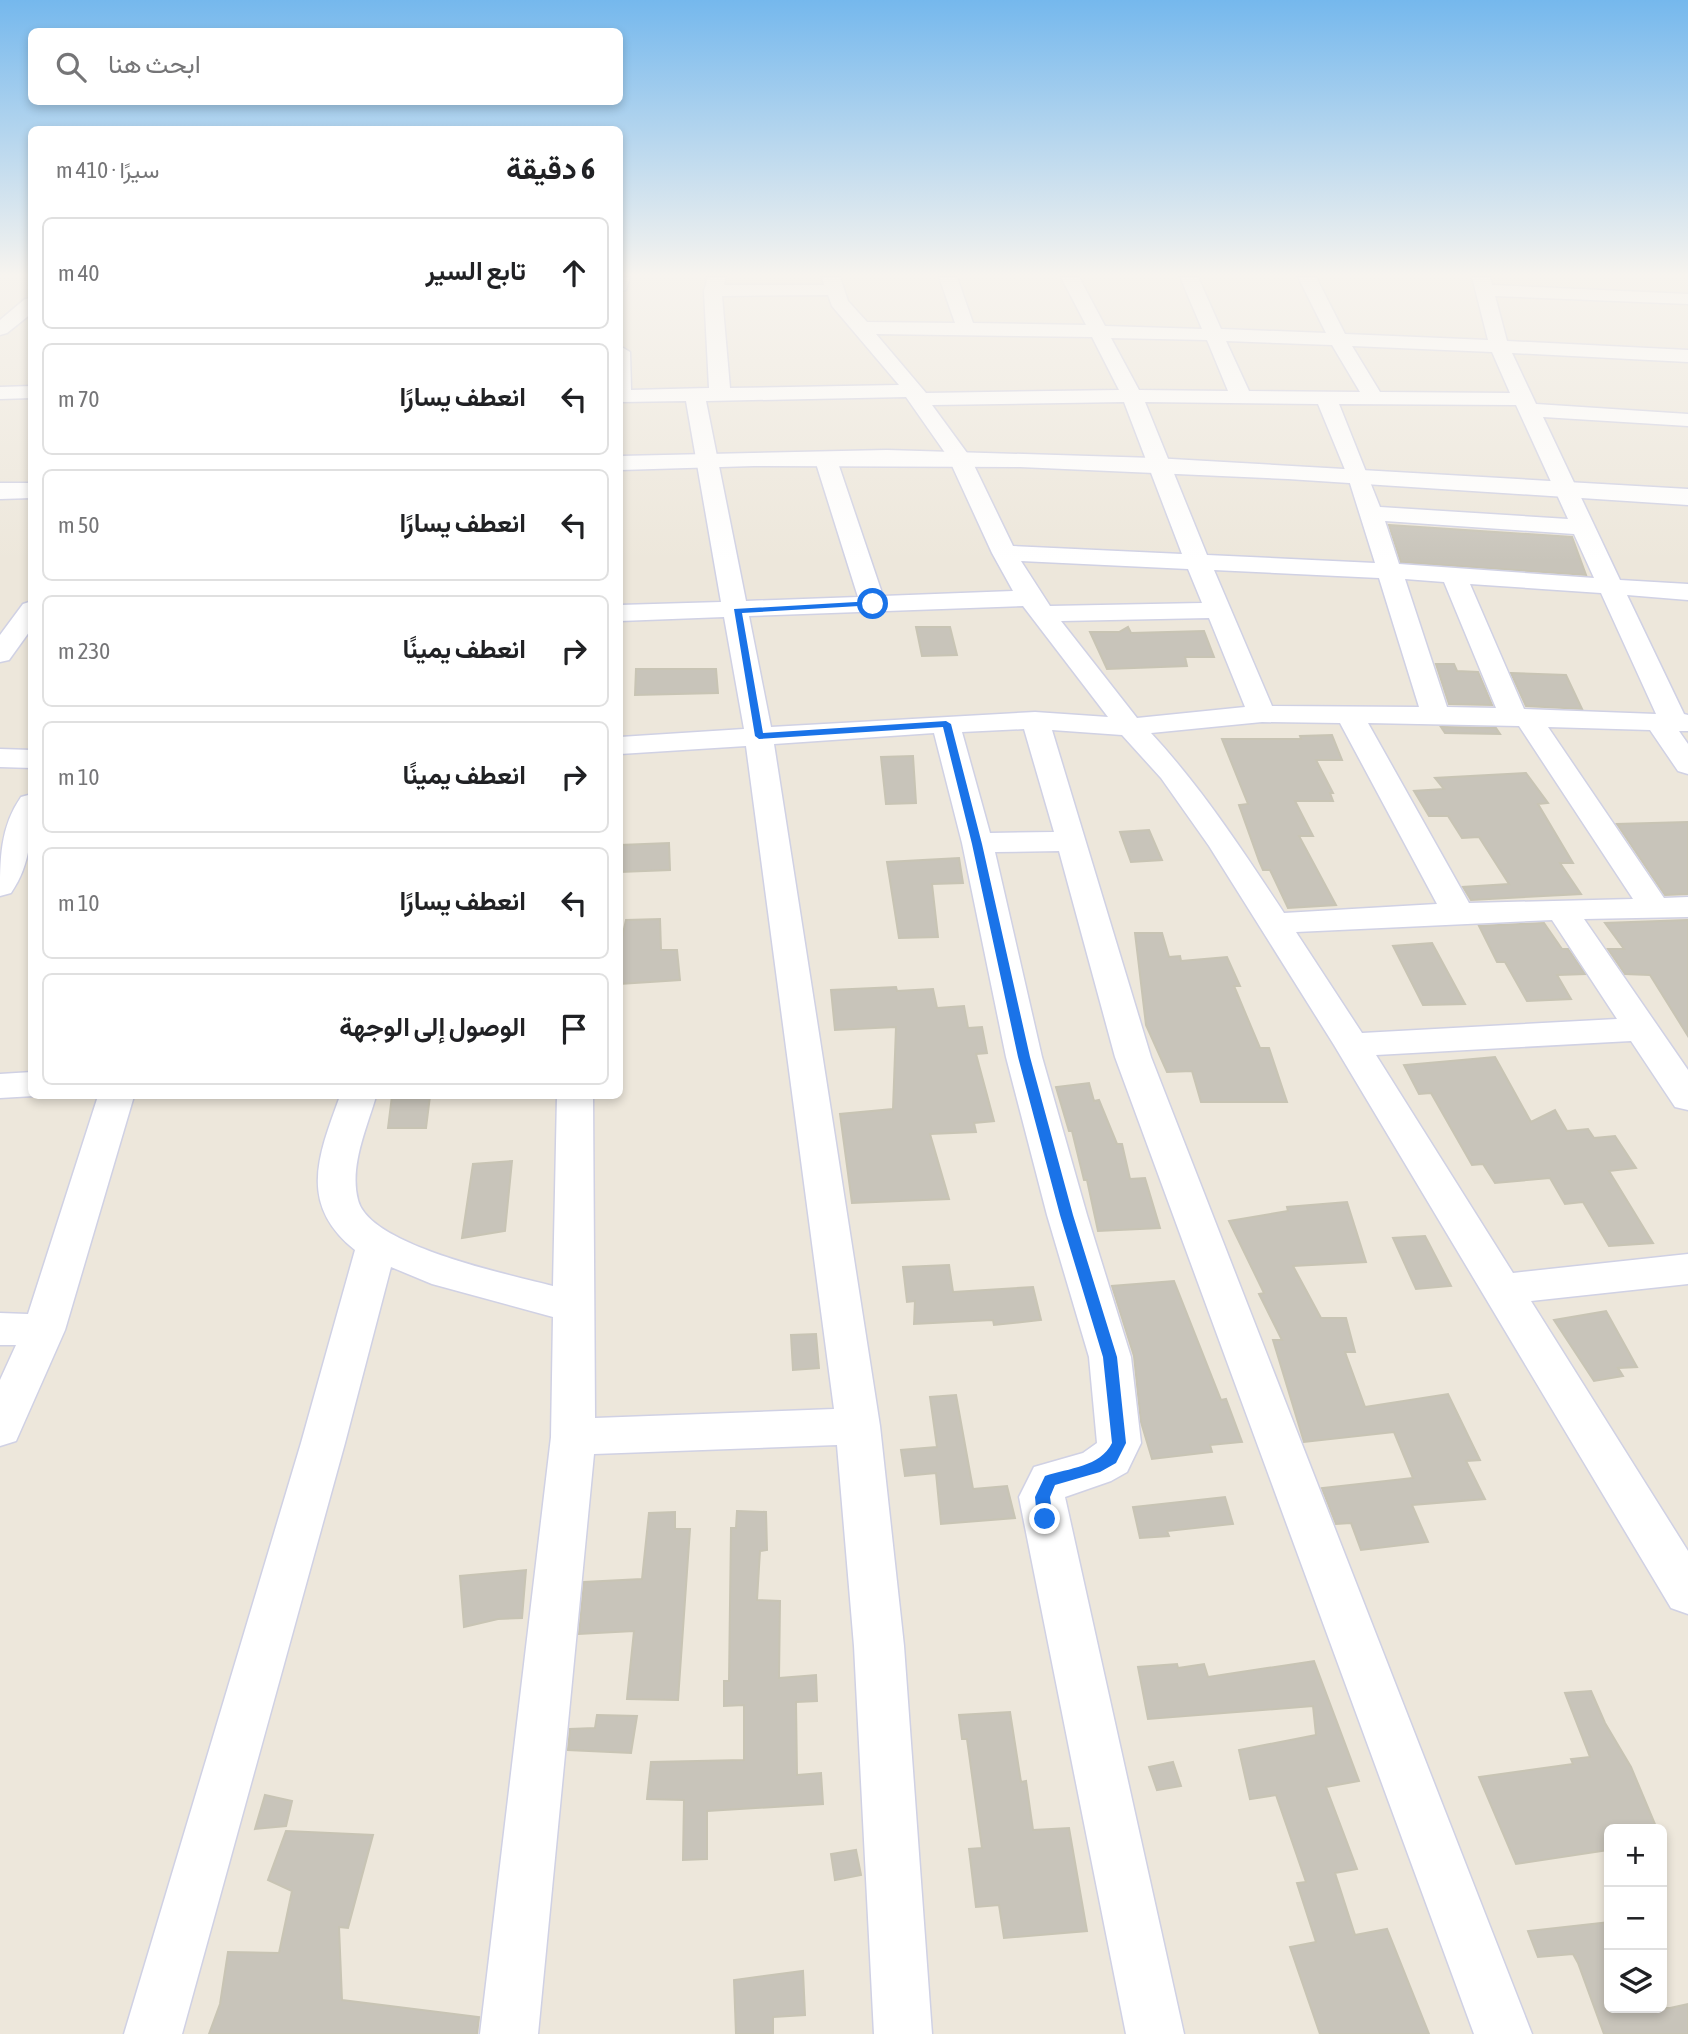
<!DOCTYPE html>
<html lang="ar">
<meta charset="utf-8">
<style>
:root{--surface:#fff;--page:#f2f2f2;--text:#202124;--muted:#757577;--line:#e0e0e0}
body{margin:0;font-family:"Asap Condensed",Vazirmatn,sans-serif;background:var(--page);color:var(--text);direction:rtl}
.controls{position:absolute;right:21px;bottom:21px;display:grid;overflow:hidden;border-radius:10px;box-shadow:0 4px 10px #0003}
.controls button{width:63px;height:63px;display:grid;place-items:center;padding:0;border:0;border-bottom:2px solid var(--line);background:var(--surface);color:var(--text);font:35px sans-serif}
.stop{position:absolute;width:21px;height:21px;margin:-16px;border:5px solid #1a73e8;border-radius:50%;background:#fff}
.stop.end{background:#1a73e8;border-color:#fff;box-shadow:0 2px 7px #0008}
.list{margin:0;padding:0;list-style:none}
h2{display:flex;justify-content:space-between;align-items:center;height:91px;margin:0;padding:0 28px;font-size:30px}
h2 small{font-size:23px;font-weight:400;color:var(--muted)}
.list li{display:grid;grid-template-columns:46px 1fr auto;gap:21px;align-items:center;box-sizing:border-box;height:112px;margin:0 14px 14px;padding:0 14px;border:2px solid var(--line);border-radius:10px}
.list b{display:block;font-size:26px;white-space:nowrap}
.list em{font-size:23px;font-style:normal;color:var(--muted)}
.icon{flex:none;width:38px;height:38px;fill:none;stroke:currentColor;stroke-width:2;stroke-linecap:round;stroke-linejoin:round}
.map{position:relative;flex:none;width:1688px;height:2034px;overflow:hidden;direction:ltr}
.search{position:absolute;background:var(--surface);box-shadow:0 4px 10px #0003;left:28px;top:28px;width:595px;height:77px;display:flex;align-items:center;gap:18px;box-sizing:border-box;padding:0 24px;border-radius:10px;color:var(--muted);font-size:26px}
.panel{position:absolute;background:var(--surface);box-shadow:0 4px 10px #0003;left:28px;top:126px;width:595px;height:973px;border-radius:10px;direction:rtl}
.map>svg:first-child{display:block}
</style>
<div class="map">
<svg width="1688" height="2034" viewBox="0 0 1688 2034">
<rect width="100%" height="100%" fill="#ede7db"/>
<path fill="#c8c4ba" stroke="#c8c4b4" stroke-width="2" d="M1389 525 1572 537 1586 575 1401 562Z
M916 627H950L957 655 922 656Z
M1128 627 1131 633 1204 631 1214 657H1185L1187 666 1107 669 1090 632H1119Z
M1436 664H1454L1457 671 1478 672 1492 705 1449 704Z
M636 669H716L718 693 635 695Z
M1511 673 1566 675 1582 709 1526 706Z
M1441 727 1496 728 1500 734 1445 733Z
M1332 735 1342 760H1316L1333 793H1330L1333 801H1295L1313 836H1299L1336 905 1288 908 1270 870H1263L1259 861 1239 805 1248 804 1222 739H1301L1300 736Z
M913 756 916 803 886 804 881 757Z
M1526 773 1548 803 1538 804 1573 863H1560L1581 894 1471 900 1463 887 1509 884 1479 837 1462 838 1448 816H1429L1414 791 1444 789 1435 778Z
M1688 822V894L1665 895 1617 824Z
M1149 830 1162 860 1131 862 1120 832Z
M669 843 670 870 620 872V845Z
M959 858 963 883 932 884 938 937 899 938 887 862Z
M660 919 661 950H677L680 980 620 984V947L626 920Z
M1688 920V1036L1650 975 1625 974 1608 949H1624L1605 923Z
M1544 923 1562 949H1568L1585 974 1557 975 1571 999 1527 1001 1505 962H1497L1479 926Z
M1135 933H1162L1169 957 1180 956 1181 961 1227 957 1240 986H1234L1260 1048H1269L1287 1102H1201L1192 1071 1167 1072 1146 1025Z
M1432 943 1465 1004 1423 1005 1393 946Z
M896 987 897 991 933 989 937 1008 964 1006 968 1028 982 1027 987 1053 976 1054 994 1121 974 1123 976 1132 930 1134 949 1199 852 1203 840 1114 893 1109 896 1027 835 1030 831 990Z
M1495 1057 1531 1122 1555 1110 1567 1131 1588 1129 1594 1138 1615 1136 1636 1168 1609 1171 1653 1243 1609 1246 1583 1202 1565 1204 1550 1178 1495 1183 1483 1164 1472 1165 1431 1093 1419 1094 1404 1065Z
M1089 1083 1094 1101 1099 1100 1117 1144H1122L1130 1179 1145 1178 1160 1228 1098 1231 1087 1180H1084L1072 1131H1069L1056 1087Z
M392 1096H430L426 1128H388Z
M512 1161 505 1231 462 1238 473 1164Z
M1347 1202 1366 1262 1293 1266 1321 1318H1346L1355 1352H1345L1365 1407 1448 1394 1480 1460 1466 1461 1485 1499 1412 1505 1428 1542 1361 1550 1351 1523 1336 1524 1322 1488 1413 1478 1394 1432 1304 1442 1273 1340H1282L1259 1294 1264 1293 1229 1221 1288 1211 1287 1207Z
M1425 1236 1451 1286 1416 1289 1393 1238Z
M949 1265 953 1292 1033 1287 1041 1320 994 1325 993 1320 914 1324 915 1301 907 1302 903 1267Z
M1174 1281 1221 1400 1226 1399 1242 1442 1210 1445 1212 1452 1152 1459 1141 1422 1134 1356 1112 1286Z
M1606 1311 1637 1367 1618 1368 1623 1376 1594 1381 1554 1320Z
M816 1334 819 1368 793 1370 791 1335Z
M956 1395 973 1489 1007 1486 1015 1518 941 1524 936 1473 905 1476 901 1450 937 1447 930 1397Z
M1225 1497 1233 1524 1167 1531 1169 1536 1140 1538 1133 1507Z
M737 1511 766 1512 767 1550 760 1551 757 1600 780 1601 779 1678 816 1675 817 1701 796 1702 797 1775 821 1773 823 1804 707 1811V1859L683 1860 684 1800 647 1799 651 1762 744 1760V1705L724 1706V1681H729L731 1528H736Z
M675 1512V1529H690L678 1700 627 1699 634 1631 579 1634 584 1582 642 1579 649 1513Z
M526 1570 522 1618 498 1619 464 1627 460 1576Z
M1314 1661 1359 1781 1326 1787 1357 1869 1335 1873 1355 1935 1387 1929 1429 2034H1320L1290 1947 1316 1942 1297 1883 1306 1882 1276 1795 1250 1799 1239 1750 1316 1735 1313 1706 1148 1719 1138 1667 1177 1664 1178 1668 1204 1664 1208 1677Z
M1591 1691 1605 1723 1631 1767 1657 1829H1609V1850L1516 1864 1479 1777 1573 1764 1571 1759 1590 1757 1565 1693Z
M1010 1712 1021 1782 1026 1781 1033 1830 1069 1828 1087 1931 1004 1938 999 1905 976 1907 969 1849 982 1848 967 1739H962L959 1715Z
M597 1715 637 1716 631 1753 568 1750 570 1729 595 1728Z
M1173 1762 1181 1786 1157 1790 1149 1767Z
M265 1795 292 1801 286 1826 255 1829Z
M286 1831 373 1835 348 1928 339 1927 342 2000 479 2017 477 2034H209L220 2004 228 1952 279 1953 292 1891 268 1880Z
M856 1850 861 1875 835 1880 831 1854Z
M1609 1922V2008H1670L1688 2004V2034H1604L1578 1963 1573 1954 1538 1957 1528 1931Z
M803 1971 805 2015 773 2017V2034H736L734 1980Z"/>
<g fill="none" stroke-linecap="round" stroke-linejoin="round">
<defs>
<path id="street" d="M620 277H630L626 290 620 291Z
M708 277H726L724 285H824L822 277H840L848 301 867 322 955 323 939 277H957L973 323 1086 325 1061 277H1079L1105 326 1202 329 1180 277H1198L1221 329 1326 333 1298 277H1316L1345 334 1488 340 1472 277H1490L1492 285 1688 294V304L1495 296 1507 341 1688 350V362L1512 353 1536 404 1688 414V426L1543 417 1620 580 1688 584V600L1627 595 1684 714 1688 715V731H1679L1688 744V774L1678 771 1650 730 1548 727 1664 898 1688 897V917L1584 919 1688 1070V1110L1675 1107 1631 1041 1376 1055 1513 1273 1688 1254V1284L1531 1301 1688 1551V1614L1671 1608 1334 1045 1209 846 1161 778 1122 735 1052 730 1151 1057 1532 2034H1474L1115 1057 1059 851 995 852 1042 1057 1087 1215 1131 1357 1141 1443 1127 1472 1111 1481 1065 1497 1184 2034H1126L1019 1497 1034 1467 1083 1453 1097 1443 1089 1357 1047 1215 1006 1057 962 843 934 733 774 744 880 1426 904 1646 932 2034H874L854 1646 837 1445 594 1454 538 2034H480L551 1437 553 1317 432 1284 391 1267 345 1443 182 2034H124L301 1443 355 1250C297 1204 319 1154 340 1096H376C367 1128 349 1166 358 1200 369 1246 511 1275 553 1286L557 1096H593L595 1418 834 1409 746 746 620 754V737L744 729 724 617 620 621V605L721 602 686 401 620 402V346L630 352 631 390 709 388 704 291ZM828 295 832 306 899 385 730 388 722 296ZM876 334 1092 337 1119 390 926 393ZM1111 338 1207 340 1228 391 1139 390ZM1226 341 1332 345 1360 392 1249 391ZM1352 346 1492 352 1510 393 1380 392ZM906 397 948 457 992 553 1013 591 883 596 836 457 833 452H817L814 457 858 597 746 601 706 401ZM1124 402 1182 554 1013 546 970 457 932 405ZM1145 402 1318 404 1348 477 1375 563 1207 555ZM1339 404 1516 405 1568 519 1380 507ZM1385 521 1574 534 1594 578 1399 564ZM1021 561 1188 569 1202 603 1050 606ZM1214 570 1379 578 1419 707 1272 706ZM1405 579 1444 582 1496 708 1447 707ZM1470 584 1601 593 1656 714 1524 709ZM1023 606 1108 717 1035 712 771 727 749 616ZM1209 618 1245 707 1137 718 1061 621ZM1262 722 1340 723 1437 904 1284 913C1243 851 1202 788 1151 733ZM1368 723 1519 726 1633 899 1469 903ZM1024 729 1054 832 990 833 962 732ZM1552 920 1617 1019 1362 1033 1296 932Z
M32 298V313L7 333 0 335V320L25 299Z
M32 386V398L0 399V387Z
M32 601V628L9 660 0 662V635L23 604Z
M0 749 32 750V768L0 767Z
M32 794C32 829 32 863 11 893L0 896C0 860 0 827 21 797Z
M32 1072V1096H34L0 1098V1074Z
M98 1096H134L65 1330 16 1441 0 1446V1380L16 1345H0V1313L28 1314Z"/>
<path id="secondary" d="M887 450 1154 458 1688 489V505L1288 479 1020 467 754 466 620 470V456Z
M0 483H32V498L0 499Z"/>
</defs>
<use href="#street" stroke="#d0d1e4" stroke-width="3"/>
<use href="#secondary" stroke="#d0d1e4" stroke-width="3"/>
<use href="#street" fill="#fff" fill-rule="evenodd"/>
<use href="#secondary" fill="#fff" fill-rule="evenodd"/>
</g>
<linearGradient id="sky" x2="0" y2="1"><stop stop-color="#75b8ed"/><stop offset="0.49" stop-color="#f7f4ef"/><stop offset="1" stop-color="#f7f4ef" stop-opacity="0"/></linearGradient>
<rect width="1688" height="561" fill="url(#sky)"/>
<path fill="#1a73e8" d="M873 601 876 605 742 613 763 733 946 721 951 724 982 844 1030 1057 1073 1215 1117 1357 1126 1443 1116 1463 1100 1472 1055 1485 1050 1497 1053 1519 1045 1525 1037 1519 1035 1497 1045 1476C1069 1468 1100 1467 1112 1443L1103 1357 1060 1215 1018 1057 972 844 943 727 759 739 755 736 734 609Z"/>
</svg>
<div class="controls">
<button>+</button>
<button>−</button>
<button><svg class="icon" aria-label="layers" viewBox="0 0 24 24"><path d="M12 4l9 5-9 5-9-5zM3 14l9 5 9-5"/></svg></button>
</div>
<div class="stop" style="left:873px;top:604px"></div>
<div class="stop end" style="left:1045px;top:1519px"></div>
<div class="search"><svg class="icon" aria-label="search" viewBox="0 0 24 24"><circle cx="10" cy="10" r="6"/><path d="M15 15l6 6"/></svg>ابحث هنا</div>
<section class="panel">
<h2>6 دقيقة<small>سيرًا · 410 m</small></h2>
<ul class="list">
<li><svg class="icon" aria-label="ahead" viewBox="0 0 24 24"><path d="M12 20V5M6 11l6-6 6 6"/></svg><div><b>تابع السير</b></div><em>40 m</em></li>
<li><svg class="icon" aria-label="left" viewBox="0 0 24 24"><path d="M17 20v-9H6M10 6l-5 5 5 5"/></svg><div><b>انعطف يسارًا</b></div><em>70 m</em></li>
<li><svg class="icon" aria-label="left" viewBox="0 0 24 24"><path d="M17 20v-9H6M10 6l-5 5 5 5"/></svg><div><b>انعطف يسارًا</b></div><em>50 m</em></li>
<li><svg class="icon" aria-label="right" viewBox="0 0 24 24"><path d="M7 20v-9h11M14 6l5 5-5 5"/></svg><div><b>انعطف يمينًا</b></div><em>230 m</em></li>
<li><svg class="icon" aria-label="right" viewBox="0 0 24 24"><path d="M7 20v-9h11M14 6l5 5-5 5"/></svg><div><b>انعطف يمينًا</b></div><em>10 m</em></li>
<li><svg class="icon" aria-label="left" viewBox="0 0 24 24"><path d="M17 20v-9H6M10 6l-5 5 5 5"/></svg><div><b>انعطف يسارًا</b></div><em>10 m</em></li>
<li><svg class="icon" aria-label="arrive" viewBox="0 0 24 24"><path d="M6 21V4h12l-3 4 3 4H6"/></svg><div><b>الوصول إلى الوجهة</b></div></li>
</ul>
</section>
</div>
